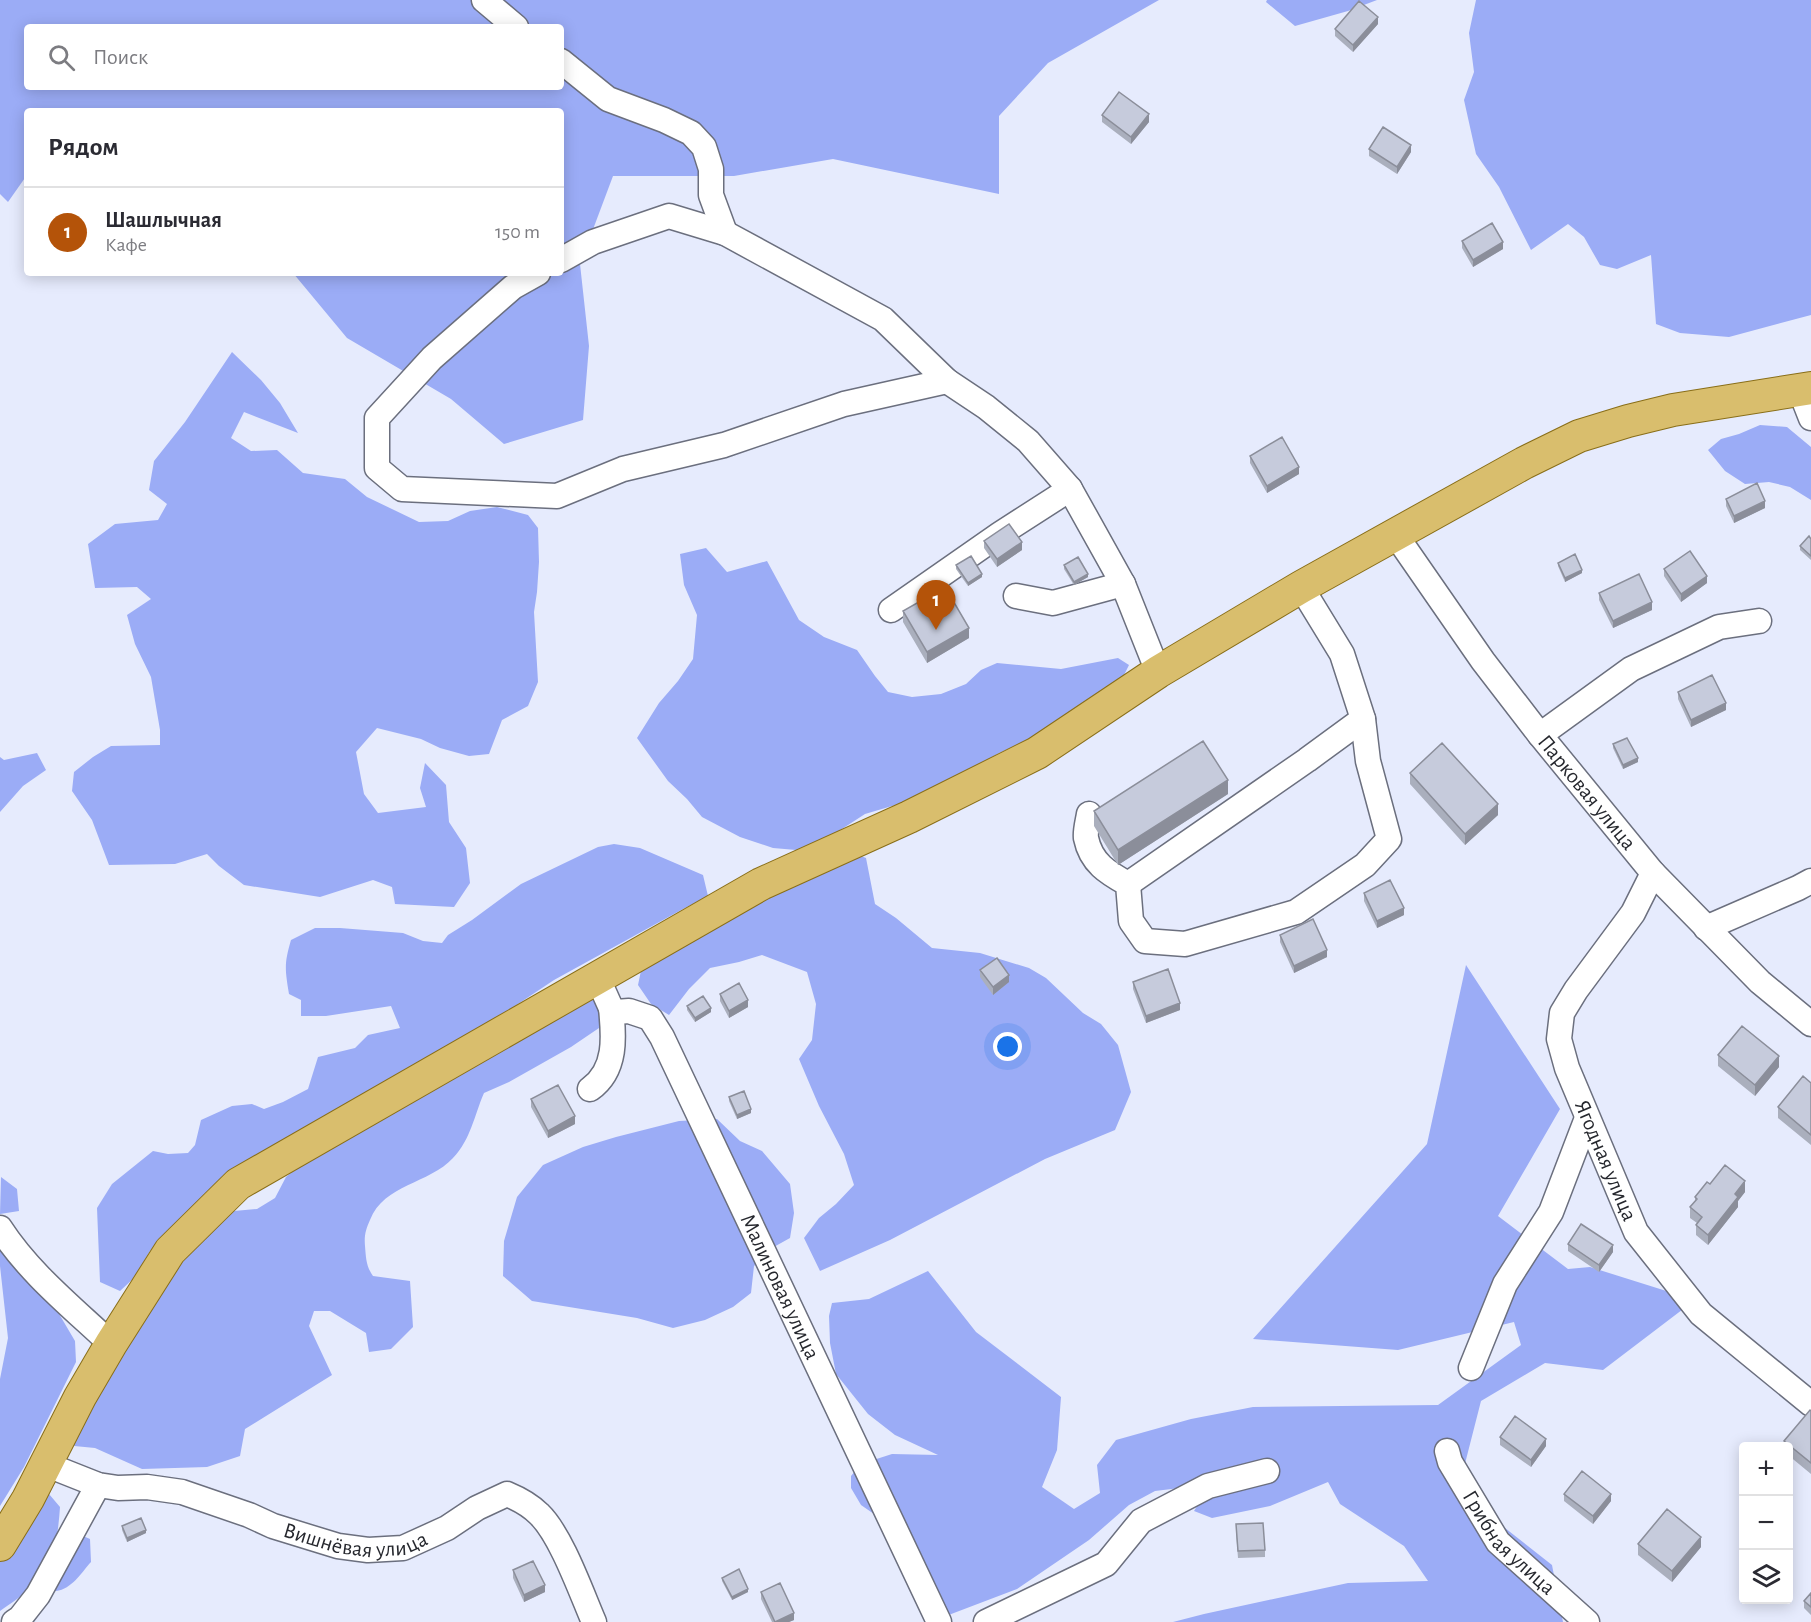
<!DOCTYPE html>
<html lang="ru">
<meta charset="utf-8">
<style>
:root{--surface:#fff;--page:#f2f2f3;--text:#2b2b33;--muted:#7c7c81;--line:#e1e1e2;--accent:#b45309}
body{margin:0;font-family:"Alegreya Sans",sans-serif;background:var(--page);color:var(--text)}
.controls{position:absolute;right:18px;bottom:18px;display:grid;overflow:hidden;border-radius:6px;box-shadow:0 3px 15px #0003}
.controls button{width:54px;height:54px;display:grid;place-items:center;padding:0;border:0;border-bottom:2px solid var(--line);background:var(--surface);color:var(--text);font:30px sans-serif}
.you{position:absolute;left:1008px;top:1047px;width:21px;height:21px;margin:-15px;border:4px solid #fff;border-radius:50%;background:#1a73e8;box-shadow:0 0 0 9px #1a73e833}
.badge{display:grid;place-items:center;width:39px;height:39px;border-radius:50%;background:var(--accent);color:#fff;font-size:20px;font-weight:700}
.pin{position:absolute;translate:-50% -50px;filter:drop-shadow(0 2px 3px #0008)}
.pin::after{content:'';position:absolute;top:32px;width:21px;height:18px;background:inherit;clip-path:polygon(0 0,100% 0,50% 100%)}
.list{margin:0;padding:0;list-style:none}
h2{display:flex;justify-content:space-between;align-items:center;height:78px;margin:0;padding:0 24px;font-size:26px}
h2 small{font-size:20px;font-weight:400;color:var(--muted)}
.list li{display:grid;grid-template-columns:39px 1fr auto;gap:18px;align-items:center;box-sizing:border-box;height:90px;padding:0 24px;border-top:2px solid var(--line)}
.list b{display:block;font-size:22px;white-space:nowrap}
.list p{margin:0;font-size:20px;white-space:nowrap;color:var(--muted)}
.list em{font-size:20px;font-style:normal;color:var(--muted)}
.icon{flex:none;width:33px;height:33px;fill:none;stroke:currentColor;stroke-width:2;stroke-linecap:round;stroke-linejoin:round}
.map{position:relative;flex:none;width:1811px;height:1622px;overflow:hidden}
.search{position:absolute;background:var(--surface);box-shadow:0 3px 15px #0003;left:24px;top:24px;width:540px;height:66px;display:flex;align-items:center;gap:15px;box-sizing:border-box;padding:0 21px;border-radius:6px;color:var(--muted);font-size:22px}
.panel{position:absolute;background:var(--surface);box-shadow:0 3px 15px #0003;left:24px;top:108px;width:540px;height:168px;border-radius:6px}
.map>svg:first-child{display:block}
</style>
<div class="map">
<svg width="1811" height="1622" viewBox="0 0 1811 1622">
<rect width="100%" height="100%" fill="#e6ebfd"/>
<path fill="#9bacf6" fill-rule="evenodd" d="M0 0H1159L1048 63 999 116V194L833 159 734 176H613L580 264 589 346 583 420 504 444 451 399 347 338 293 273H561V111H27V175L8 202 0 194ZM27 27H561V87H27Z
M1267 0H1377L1348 11 1295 26 1266 2Z
M1476 0H1811V315L1729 337 1680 333 1656 324 1651 255 1617 269 1600 265 1584 237 1568 224 1531 250 1499 187 1476 154 1464 100 1474 72 1469 33Z
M232 352 261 380 280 403 298 433 244 412 231 438 251 451 277 450 303 473 345 479 367 497 419 522 448 521 470 511 497 507 528 515 538 528 539 562 537 592 534 612 538 682 528 706 502 720 489 754 469 756 440 748 421 739 377 728 356 752 364 794 378 813 426 807 420 788 425 763 446 785 449 822 466 848 470 883 454 907 395 904 392 887 373 880 320 897 244 885 219 866 207 854 175 864 109 865 92 820 72 791 74 772 93 757 111 746 160 745V730L151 677 135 644 127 615 151 599 137 587 95 588 88 544 115 524 158 520 167 504 149 490 154 461 185 422Z
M1760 425 1787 427 1811 447V500L1790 487 1769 482 1745 484 1725 471 1708 450 1721 439 1739 434Z
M706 548 727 572 767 561 799 620 824 637 857 650 875 676 888 692 912 697 941 694 966 684 981 670 997 663 1061 669 1118 658 1129 665 1123 677 1109 685 1079 711 1030 739 999 753 917 802 892 806 865 814 808 851 773 848 740 837 702 817 687 799 668 781 637 738 659 703 678 681 693 659 697 615 684 585 680 554Z
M37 753 46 770 23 786 0 812V757L4 760Z
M614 844 640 848 703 875 708 896 683 909 554 980 509 1010 364 1097 205 1199 150 1251 135 1277 120 1291 100 1282 97 1208 112 1184 153 1151 168 1154 188 1153 195 1145 201 1120 232 1106 252 1104 264 1109 283 1102 308 1089 318 1057 355 1048 368 1035 400 1028 391 1006 326 1016H301V1000L289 994C285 969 284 964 291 940L315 928H340L403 933 423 941 442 943 448 935 472 920 521 884 598 847Z
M853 853 866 858 875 904 896 918 932 948 980 953 1029 968 1046 978 1083 1013 1101 1024 1118 1045 1131 1092 1115 1130 1045 1159 890 1240 820 1271 804 1238 819 1218 836 1204 854 1185 844 1154 819 1106 799 1059 812 1040 816 1004 807 972 762 955 739 962 710 968 689 989 669 1015 651 1004 638 985 643 961Z
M1466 965 1560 1109 1498 1216 1568 1269 1590 1267 1695 1300 1603 1370 1545 1363 1481 1401 1458 1491 1552 1565 1563 1622H1173L1204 1614 1348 1583 1428 1581 1404 1546 1340 1504 1328 1482 1270 1506 1212 1518 1194 1511 1206 1492 1188 1487 1155 1491 1129 1505 1089 1540 1017 1589 946 1616 890 1532 874 1514 861 1505 851 1488V1476L861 1464 892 1454 938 1455 895 1435 868 1414 836 1374 830 1343 829 1316 832 1303 869 1299 928 1271 976 1332 1061 1397 1057 1450 1042 1487 1074 1509 1100 1493 1097 1465 1116 1440 1191 1419 1253 1407 1438 1405 1521 1345 1514 1322 1398 1350 1253 1339 1427 1144Z
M593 993 608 997 599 1028 571 1047 509 1082 484 1093C474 1116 471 1139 453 1158 429 1184 384 1184 370 1220 366 1229 364 1235 365 1246 366 1258 366 1266 373 1276L410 1281 413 1327 391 1349 369 1352 366 1333 330 1311H314L309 1326 332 1375 245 1429 240 1456 207 1467 142 1469 95 1448 64 1445 138 1312 213 1219 234 1211 257 1209 275 1198 286 1177 308 1158Z
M717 1119 740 1141 762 1151 790 1184 794 1213 790 1238 772 1248 754 1266 751 1293 733 1307 705 1320 673 1328 637 1318 532 1301 503 1276 504 1241 517 1197 543 1165 583 1147 616 1137 679 1121Z
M1 1177 17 1189 19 1211 0 1214Z
M0 1247 28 1261 75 1341 76 1362 24 1467 0 1506V1379L8 1338 0 1266Z
M49 1494 60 1507C58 1534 55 1566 34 1585 24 1595 11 1603 0 1611V1562L40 1496Z
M83 1536 90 1539 91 1562C81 1573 72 1589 56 1591L53 1588Z"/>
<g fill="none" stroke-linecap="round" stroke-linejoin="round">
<defs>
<g id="minor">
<path d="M484 0 516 27"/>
<path d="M561 61 608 99 664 120 691 133 704 147 711 169V195L725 233"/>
<path d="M561 260 593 242 669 216 725 233 883 319 947 381 986 407 1028 441 1070 489 1123 584 1158 672"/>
<path d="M538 273 513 287 432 358 377 418V468L402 489 557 496 623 469 724 445 844 404 947 381"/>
<path d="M1800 390 1811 418"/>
<path id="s1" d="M1395 534 1483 661 1540 735 1653 873 1760 982 1811 1024"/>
<path d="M1016 596 1053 603 1123 584"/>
<path d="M891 610 1000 534 1070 489"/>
<path d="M1540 735 1631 669 1719 627 1759 621"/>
<path d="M1089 814C1088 821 1085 831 1086 838 1091 863 1108 873 1128 884L1131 921 1145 941 1185 944 1296 912 1365 865 1389 839 1368 761 1363 719 1342 654 1301 587"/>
<path id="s2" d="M1653 873 1633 913 1576 990 1562 1013 1559 1039 1567 1068 1636 1232 1701 1314 1811 1404"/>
<path d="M1128 884 1307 760 1363 719"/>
<path d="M1706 928 1798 888 1811 881"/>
<path id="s3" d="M598 979 611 1008 616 1012 629 1011 650 1018 662 1037 939 1622"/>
<path d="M590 1089C617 1070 614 1036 611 1008"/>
<path d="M0 1228C29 1273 73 1308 111 1344"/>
<path d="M1471 1368 1505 1284 1551 1212 1587 1118"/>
<path id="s4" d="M1447 1451 1450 1462 1498 1542 1587 1622"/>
<path id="s5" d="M45 1464 98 1485 118 1488 147 1487 182 1492 249 1515 273 1526 338 1546 368 1550 403 1548 447 1528 477 1508 507 1494C519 1499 530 1505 539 1514 561 1535 581 1592 594 1622"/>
<path d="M14 1622 20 1618 38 1595 98 1485"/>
<path d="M986 1622 1106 1564 1141 1521 1208 1486 1267 1471"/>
</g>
<path id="major" d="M0 1545 28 1499 80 1397 111 1344 170 1251 238 1184 761 884 909 817 1037 753 1158 672 1301 587 1524 463 1579 436 1628 421 1673 410 1811 388"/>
</defs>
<use href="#minor" stroke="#6b6f7e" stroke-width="27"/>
<use href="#major" stroke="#896e18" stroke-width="34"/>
<use href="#minor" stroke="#fff" stroke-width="24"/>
<use href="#major" stroke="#d9be6d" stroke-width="32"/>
</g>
<path fill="#aaafbd" d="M1378 24 1353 52 1335 36V29Z
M1102 115 1149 122 1131 144 1102 122Z
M1369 149 1411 152 1397 174 1369 156Z
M1462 241 1503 249 1473 267 1462 248Z
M1250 456 1299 474 1267 493 1250 463Z
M1726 499 1765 508 1734 523 1726 506Z
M1811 539V560L1800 550V546Z
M984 541 1022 550 997 567 984 548Z
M1558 563 1582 573 1565 582 1558 566Z
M956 565 982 577 968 586 956 569Z
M1064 565 1088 577 1074 585 1064 569Z
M1664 569 1707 583 1681 602 1664 576Z
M1599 593 1652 610 1613 628 1599 600Z
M903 611 969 638 927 663 903 622Z
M1678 692 1726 710 1691 727 1678 699Z
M1613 744 1638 762 1623 769 1613 748Z
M1410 773 1498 815 1465 845 1410 784Z
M1228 794 1118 865 1094 826V811Z
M1364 893 1404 915 1377 928 1364 901Z
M1280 935 1327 957 1294 973 1280 942Z
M980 970 1009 982 993 995 980 977Z
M1133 982 1180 1010 1146 1023 1133 989Z
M720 994 748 1007 729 1018 720 1001Z
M687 1006 711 1012 695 1022 687 1010Z
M1718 1055 1779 1067 1755 1096 1718 1066Z
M1811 1083V1145L1778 1118V1107Z
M729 1097 751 1113 737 1119 729 1101Z
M531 1099 575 1124 548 1138 531 1107Z
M1710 1184 1745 1192 1738 1201V1207L1708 1245 1696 1235V1225L1697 1223 1690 1218V1207L1695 1202V1197Z
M1568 1244 1613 1252 1599 1272 1568 1251Z
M1811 1411V1474L1788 1455V1446H1784V1441Z
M1500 1437 1546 1446 1531 1467 1500 1445Z
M1564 1494 1611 1501 1593 1524 1564 1501Z
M122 1526 146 1533 127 1542 122 1530Z
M1236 1532 1265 1550V1557L1238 1558Z
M1638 1544 1701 1547 1672 1582 1638 1555Z
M513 1570 545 1592 524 1602 513 1578Z
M722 1578 748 1592 732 1600 722 1581Z
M761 1592 794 1620 789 1622H772L761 1599Z
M1811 1593V1615L1804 1608V1601Z"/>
<path fill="#8b8e9a" d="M1378 17V24L1353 52V45Z
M1149 114V122L1131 144V137Z
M1411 145V152L1397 174V167Z
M1503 242V249L1473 267V260Z
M1299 467V474L1267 493V486Z
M1765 501V508L1734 523V516Z
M1022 542V550L997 567V559Z
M1582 570V573L1565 582V578Z
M982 574V577L968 586V583Z
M1088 574V577L1074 585V582Z
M1707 576V583L1681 602V594Z
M1652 602V610L1613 628V621Z
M969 628V638L927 663V652Z
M1726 703V710L1691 727V720Z
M1638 758V762L1623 769V765Z
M1228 780V794L1118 865V850Z
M1498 804V815L1465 845V834Z
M1404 908V915L1377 928V921Z
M1327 950V957L1294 973V966Z
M1009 975V982L993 995V987Z
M748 1000V1007L729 1018V1011Z
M1180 1003V1010L1146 1023V1016Z
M711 1008V1012L695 1022V1018Z
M1779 1056V1067L1755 1096V1085Z
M751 1109V1113L737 1119V1115Z
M575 1116V1124L548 1138V1131Z
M1745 1181V1192L1738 1201V1207L1708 1245V1235L1735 1194Z
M1613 1245V1252L1599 1272V1265Z
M1546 1439V1446L1531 1467V1460Z
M1611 1494V1501L1593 1524V1516Z
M146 1530V1533L127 1542V1538Z
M1701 1537V1547L1672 1582V1571Z
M545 1585V1592L524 1602V1595Z
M748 1589V1592L732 1600V1597Z
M794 1613V1620L789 1622H775Z"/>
<path fill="#c6cbdc" stroke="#8b8e9a" stroke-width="1.5" d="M1359 1 1378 17 1353 45 1335 29Z
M1119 92 1149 114 1131 137 1102 115Z
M1383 127 1411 145 1397 167 1369 149Z
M1492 223 1503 242 1473 260 1462 241Z
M1282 437 1299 467 1267 486 1250 456Z
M1757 483 1765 501 1734 516 1726 499Z
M1009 524 1022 542 997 559 984 541Z
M1809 536 1811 539V556L1800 546Z
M1690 551 1707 576 1681 594 1664 569Z
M1575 554 1582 570 1565 578 1558 563Z
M971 556 982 574 968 583 956 565Z
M1078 557 1088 574 1074 582 1064 565Z
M1639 574 1652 602 1613 621 1599 593Z
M945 587 969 628 927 652 903 611Z
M1712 675 1726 703 1691 720 1678 692Z
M1627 738 1638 758 1623 765 1613 744Z
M1203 741 1228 780 1118 850 1094 811Z
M1442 743 1498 804 1465 834 1410 773Z
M1390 880 1404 908 1377 921 1364 893Z
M1313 919 1327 950 1294 966 1280 935Z
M997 958 1009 975 993 987 980 970Z
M1168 969 1180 1003 1146 1016 1133 982Z
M739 983 748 1000 729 1011 720 994Z
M703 996 711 1008 695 1018 687 1006Z
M1742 1026 1779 1056 1755 1085 1718 1055Z
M1803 1076 1811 1083V1135L1778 1107Z
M558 1085 575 1116 548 1131 531 1099Z
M744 1091 751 1109 737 1115 729 1097Z
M1725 1165 1745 1181 1735 1194 1738 1197 1708 1235 1696 1225 1702 1217 1690 1207 1697 1199 1695 1197 1707 1182 1710 1184Z
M1581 1224 1613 1245 1599 1265 1568 1244Z
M1810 1410 1811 1411V1463L1784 1441Z
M1515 1416 1546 1439 1531 1460 1500 1437Z
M1582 1471 1611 1494 1593 1516 1564 1494Z
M1667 1509 1701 1537 1672 1571 1638 1544Z
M141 1518 146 1530 127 1538 122 1526Z
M1263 1523 1265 1550 1238 1551 1236 1524Z
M533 1561 545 1585 524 1595 513 1570Z
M739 1569 748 1589 732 1597 722 1578Z
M780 1583 794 1613 775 1622 761 1592Z
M1811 1593V1607L1804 1601Z"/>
<g text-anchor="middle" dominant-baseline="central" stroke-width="6" stroke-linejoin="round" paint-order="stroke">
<g font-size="22" fill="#26282e" stroke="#fff">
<text stroke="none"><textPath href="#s1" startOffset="322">Парковая улица</textPath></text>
<text stroke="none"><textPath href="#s2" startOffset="324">Ягодная улица</textPath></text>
<text stroke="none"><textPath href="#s3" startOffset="372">Малиновая улица</textPath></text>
<text stroke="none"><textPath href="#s5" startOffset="324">Вишнёвая улица</textPath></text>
<text stroke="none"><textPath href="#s4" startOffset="112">Грибная улица</textPath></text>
</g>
</g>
</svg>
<div class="controls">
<button>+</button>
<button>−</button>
<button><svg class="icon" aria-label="layers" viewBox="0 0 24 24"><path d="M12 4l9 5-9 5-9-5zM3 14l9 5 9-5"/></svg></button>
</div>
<div class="you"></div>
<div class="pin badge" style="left:936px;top:630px">1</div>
<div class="search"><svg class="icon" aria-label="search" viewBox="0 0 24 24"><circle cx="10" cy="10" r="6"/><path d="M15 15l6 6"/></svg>Поиск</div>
<section class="panel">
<h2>Рядом<small></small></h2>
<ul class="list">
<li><span class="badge">1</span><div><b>Шашлычная</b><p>Кафе</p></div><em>150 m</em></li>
</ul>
</section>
</div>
